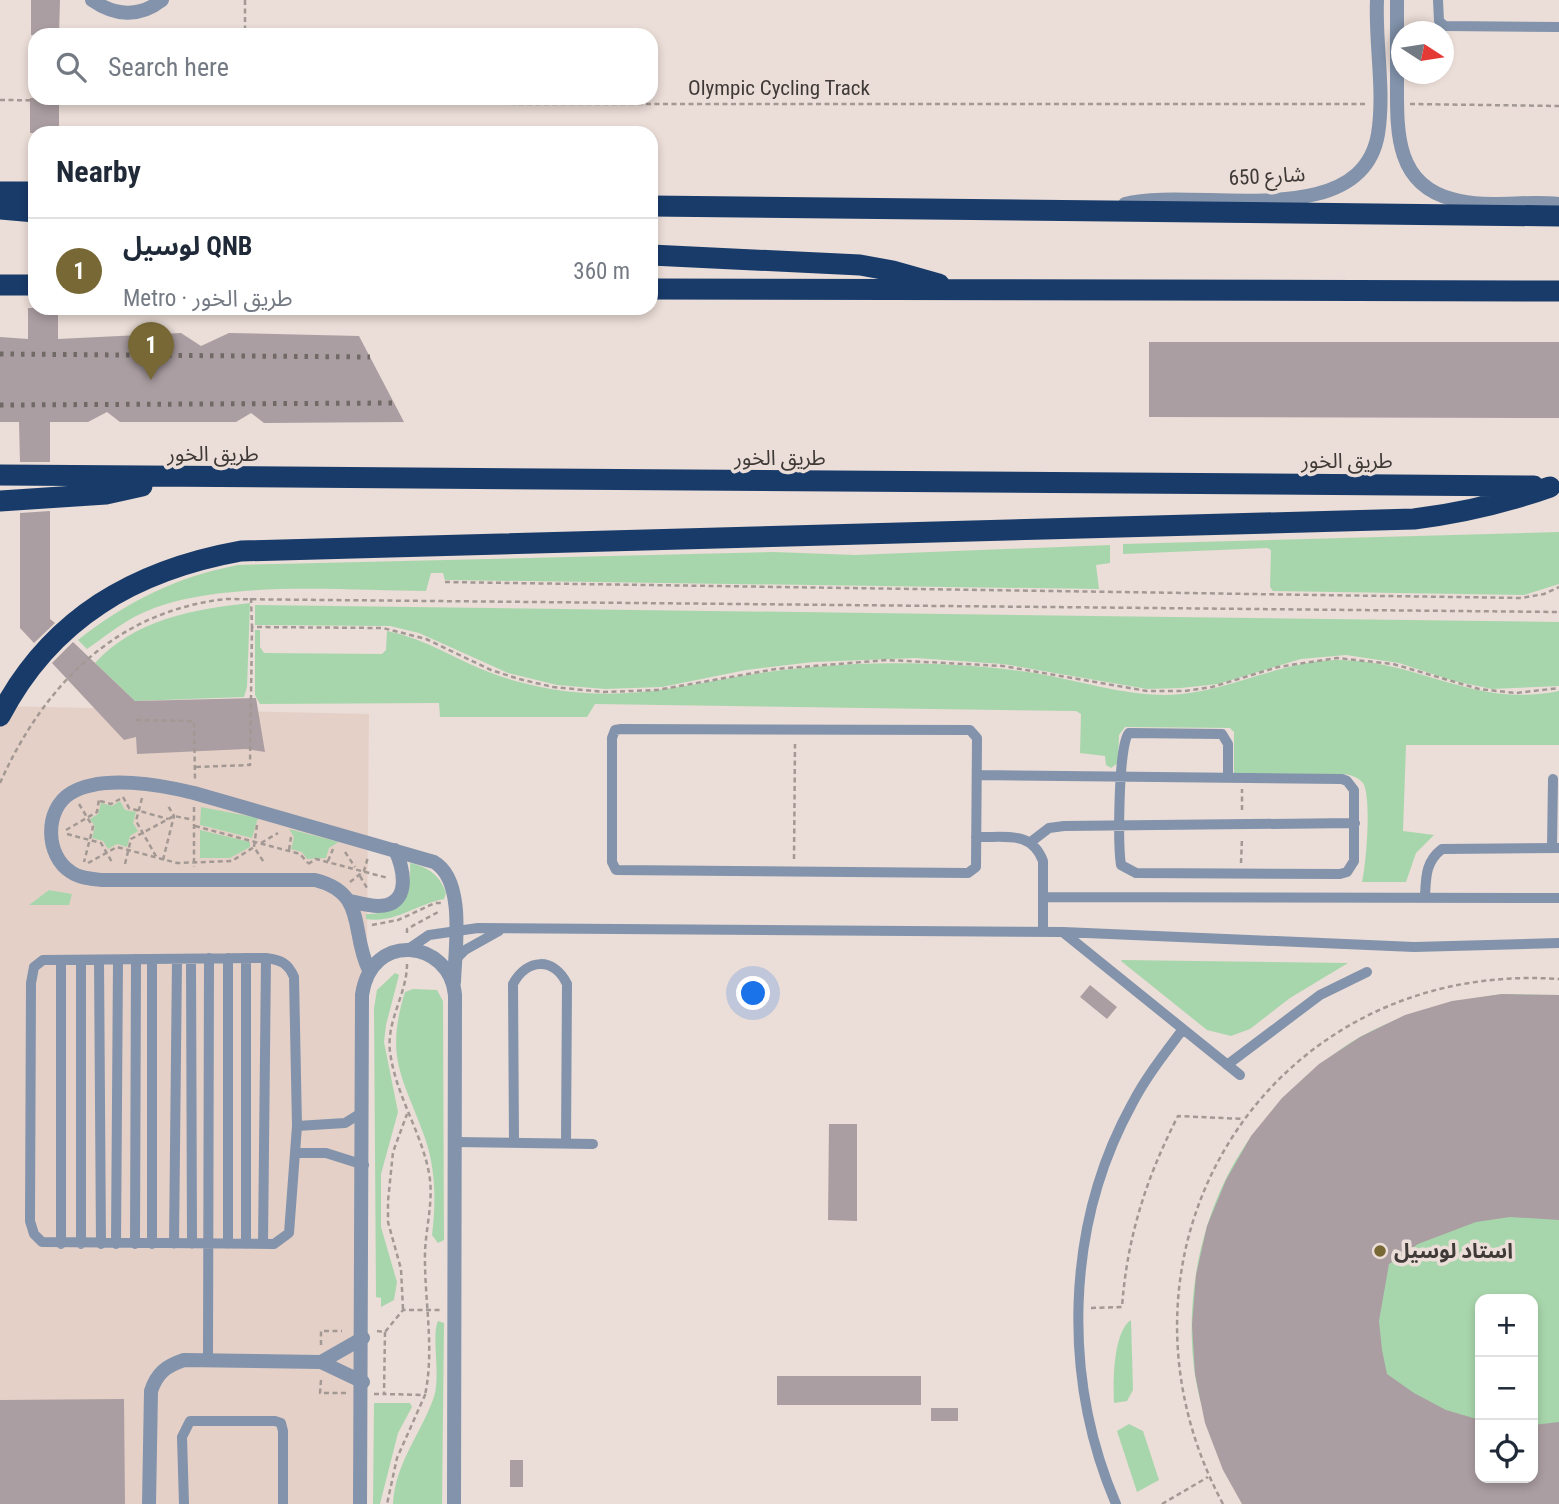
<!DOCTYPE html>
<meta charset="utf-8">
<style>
:root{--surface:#fff;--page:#f2f2f3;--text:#1f2937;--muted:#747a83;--line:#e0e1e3;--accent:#776836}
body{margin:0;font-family:"Roboto Condensed","Noto Sans Arabic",sans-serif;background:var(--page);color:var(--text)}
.controls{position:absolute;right:21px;bottom:21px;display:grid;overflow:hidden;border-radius:14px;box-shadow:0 4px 10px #0003}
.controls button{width:63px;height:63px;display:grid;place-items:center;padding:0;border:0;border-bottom:2px solid var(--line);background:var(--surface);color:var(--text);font:35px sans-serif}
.compass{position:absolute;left:1391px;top:21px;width:63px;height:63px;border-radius:50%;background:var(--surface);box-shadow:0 4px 10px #0003;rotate:102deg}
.you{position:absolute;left:754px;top:994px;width:24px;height:24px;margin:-18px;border:5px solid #fff;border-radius:50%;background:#1a73e8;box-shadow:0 0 0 10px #1a73e833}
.badge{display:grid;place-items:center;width:46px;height:46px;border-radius:50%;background:var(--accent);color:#fff;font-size:23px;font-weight:700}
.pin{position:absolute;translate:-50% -58px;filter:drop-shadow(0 2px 4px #0008)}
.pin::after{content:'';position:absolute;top:37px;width:24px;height:21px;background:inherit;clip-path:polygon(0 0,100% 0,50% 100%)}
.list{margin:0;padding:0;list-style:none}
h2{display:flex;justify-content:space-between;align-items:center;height:91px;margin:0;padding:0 28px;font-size:30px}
h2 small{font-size:23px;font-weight:400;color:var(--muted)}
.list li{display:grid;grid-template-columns:46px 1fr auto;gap:21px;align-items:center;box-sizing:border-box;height:98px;padding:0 28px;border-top:2px solid var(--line)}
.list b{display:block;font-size:26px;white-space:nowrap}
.list p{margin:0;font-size:23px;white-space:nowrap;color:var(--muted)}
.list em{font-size:23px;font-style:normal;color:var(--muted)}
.icon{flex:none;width:38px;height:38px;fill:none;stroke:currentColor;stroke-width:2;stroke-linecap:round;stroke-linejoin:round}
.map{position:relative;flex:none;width:1559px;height:1504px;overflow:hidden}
.search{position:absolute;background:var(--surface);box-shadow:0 4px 10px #0003;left:28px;top:28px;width:630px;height:77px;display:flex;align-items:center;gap:18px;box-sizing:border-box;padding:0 24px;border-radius:21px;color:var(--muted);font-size:26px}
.panel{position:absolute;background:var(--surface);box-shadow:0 4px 10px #0003;left:28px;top:126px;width:630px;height:189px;border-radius:21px}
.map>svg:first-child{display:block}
</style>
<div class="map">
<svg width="1559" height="1504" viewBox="0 0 1559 1504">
<rect width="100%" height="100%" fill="#ebddd7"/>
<path fill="#e5d0c7" d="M0 706 369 714 362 1504H0Z"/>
<path fill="#a8d6ac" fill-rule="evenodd" d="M1559 532V584L1524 595 1273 591 1270 587 1271 550 1267 548 1123 554V544Z
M1110 545V563L1096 565 1099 589 445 580 443 573H431L426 591C343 591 209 578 136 616 119 625 103 638 87 649L78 640C128 601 176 577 238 565L774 552 855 555Z
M250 603 247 687 244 697 135 701 95 663C135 619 195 609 250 603Z
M255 605 1559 622V686L1492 689 1454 681 1399 663 1346 655 1301 659 1218 684 1181 688 1147 689 1003 664 915 658 813 662 746 670 662 687 605 689 557 685 508 673 419 633 390 626 255 625Z
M255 630H260V647L264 653 382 654 386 650 387 631C422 638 449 655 481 669 510 681 543 689 574 692 631 698 680 687 735 677 774 670 815 666 855 664 915 662 975 664 1035 673 1077 680 1122 695 1165 695 1225 694 1276 662 1335 660 1415 658 1474 709 1559 691V745H1406L1403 831 1434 835 1416 853 1406 882H1362C1366 865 1372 797 1363 783 1358 777 1351 775 1344 774L1234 775V732L1230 728 1125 727 1119 735 1118 763 1111 768 1106 765 1105 756 1080 753 1081 714 1076 711 595 704 587 717H440L439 703 260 704 255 695Z
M120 801 125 810 136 812 133 823 138 831 130 836 127 847 117 844 108 849 103 841 92 838 95 827 90 819 98 814 101 803 112 806Z
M201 807 258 818 252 838 200 825Z
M289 829 339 842 329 848 326 858 307 859 302 852 291 849 294 837Z
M200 830 250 842V847L230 858H200Z
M410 863C428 867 440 875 446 893L444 899C417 904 394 924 366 919V914C400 915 412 894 410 863Z
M49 890 72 894 69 905H29Z
M1121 961 1122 960 1348 963 1290 998 1250 1029 1231 1036 1207 1030Z
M395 973 399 975 386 1025 384 1042 398 1112 381 1174V1227L397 1282 394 1300 381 1307V1298L376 1297 374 1008 377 990Z
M413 989 437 990 443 1001 444 1240 438 1243 432 1235C436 1203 436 1170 425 1138 404 1078 384 1060 405 992Z
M1502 994 1559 995V1504H1242C1223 1462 1202 1421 1195 1375 1183 1295 1203 1203 1251 1137 1261 1123 1275 1111 1287 1098 1310 1074 1331 1053 1360 1037 1404 1012 1452 1001 1502 994ZM1480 1299H1533V1478H1480Z
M1131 1320 1133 1390 1127 1401 1114 1403C1113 1382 1113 1332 1131 1320Z
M438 1321 444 1323 442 1504H393C395 1463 421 1434 434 1397 441 1374 431 1336 438 1321Z
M374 1403H410L412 1407 398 1433 380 1504H373Z
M1129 1424 1143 1431 1159 1480 1137 1492 1117 1431Z"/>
<path fill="#ab9ea2" d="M31 0H60L59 35H31Z
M30 98H59V133H30Z
M28 308H58V339L181 333 201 346 229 333 359 336 404 422 264 423 251 413 236 422H120L107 412 88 422H50V462H20L19 422H0V337L28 339Z
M1149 342H1559V418L1149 417Z
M50 511V619L55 623 34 643 20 628V513Z
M73 642 135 701 256 698 265 752 246 749 137 754 136 737 124 740 52 663Z
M1090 985 1117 1007 1107 1019 1080 997Z
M1502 994 1559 995V1220L1510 1217 1476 1222 1418 1244 1389 1264 1379 1321 1382 1350 1387 1374 1414 1393 1446 1410 1480 1420V1478H1533V1425L1559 1422V1504H1242L1223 1470 1205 1423 1195 1374 1192 1325 1196 1275 1207 1226 1226 1180 1251 1136 1282 1098 1319 1064 1360 1037 1405 1015 1452 1001Z
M829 1124H857V1221L828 1220Z
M777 1376H921V1405H777Z
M124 1399 125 1504H0V1400Z
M931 1408H958V1421H931Z
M510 1460H523V1487H510Z"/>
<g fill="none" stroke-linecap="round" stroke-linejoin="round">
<path stroke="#a39994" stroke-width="2.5" stroke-dasharray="5 3.5" stroke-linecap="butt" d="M245 0V35
M0 100 531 104H1365
M1410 104 1559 106
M445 582 1521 598 1544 594 1559 587
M251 598 252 627 383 628 426 639 491 670 519 679 553 687 604 692 657 690 776 669 887 660 1003 666 1147 691H1185L1212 687 1278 667 1337 658 1393 664 1479 689 1516 693 1559 688
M136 720 194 721 195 779
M196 767 250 765 252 627
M0 783C44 685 116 611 226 599L1559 612
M123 797 129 808 168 819
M142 798 136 821 157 858
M100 801 111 804 120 799
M79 804 93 827 84 862
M194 807V867
M1242 810V789
M257 825 254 847 265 864
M195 826 300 854 308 863
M66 830 97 812 99 799
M67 834 101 843 113 864
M261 843 278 833
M289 850 291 837
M345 852 355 867
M794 859 795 744
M163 860 174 816 167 804
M328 861 333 849
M88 863 117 847 177 863 232 861 254 847
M1241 863 1242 838
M125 864 131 839 174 816 194 820
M308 864 316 859 388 878
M360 876 367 888
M350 882 364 871 368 857
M372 925 398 920 435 903H442
M407 933V929L440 911
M407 964C407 994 386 1021 390 1052 396 1096 421 1131 429 1173 434 1200 426 1226 425 1252 424 1300 435 1348 425 1395
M1091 1308 1122 1307C1127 1238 1146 1178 1178 1116L1244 1119
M403 1309 401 1269 388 1222V1201L393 1152 407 1114
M377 1331 385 1332 403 1310H440
M385 1332 384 1394 425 1395 397 1458 387 1504
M321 1345V1331H342
M321 1380 320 1393H346
M374 1394H384
M1162 1504 1208 1477
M1223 1504C1087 1250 1269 959 1559 979"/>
<path stroke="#8293ab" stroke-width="10" d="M1438 0 1439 21 1445 26 1559 27
M621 729 970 730 977 738 976 867 968 873 616 870 612 862V738L615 730Z
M977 775 1342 779 1347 781 1354 790V861L1347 872 1340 874 1136 873 1121 865C1118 846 1118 744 1129 733L1222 734 1228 744V778
M976 837C1005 838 1031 830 1043 861V932
M1032 841 1049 828 1064 826 1355 823
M1552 848 1553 779
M1043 897 1559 898
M1425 897C1426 878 1425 862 1442 849L1559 848
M1064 933 1240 1075
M407 950 429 935 478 928 1063 932 1414 947 1559 943
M266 958C281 960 288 963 294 977L297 1126 289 1233 274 1244 42 1242 34 1234 30 1221 31 983 34 967 43 960Z
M152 959V1244
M191 959 192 1244
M61 960V1244
M99 960 101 1244
M454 961 465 950 499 931
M1227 1065 1320 995 1367 972
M297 1126 345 1123 363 1112
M455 1142 593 1144
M514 1142 513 984C527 958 554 957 567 984L566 1143
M297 1153H326L364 1165
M81 1244V960
M116 1244 118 960
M135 1244 136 959
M174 1244 177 959
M228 1244V958
M246 1244V958
M263 1244 266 958
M208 1360 209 958
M184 1504 182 1437 190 1421H275L281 1423 283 1431V1504
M1116 1504C1062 1378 1065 1226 1132 1104 1146 1077 1165 1053 1183 1029"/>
<path stroke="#8293ab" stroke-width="14" d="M92 0C115 16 139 18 162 0
M1397 0C1397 27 1397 54 1397 80 1397 129 1394 184 1452 199 1486 209 1524 200 1559 204
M1125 204C1193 186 1361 235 1378 134 1385 90 1375 44 1377 0
M350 901C359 903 369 906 378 906 412 906 404 869 395 850
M369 970C350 933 368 893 315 880H102C92 879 79 878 71 872 45 856 44 809 71 793 102 774 162 785 194 793L434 862C466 880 455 950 454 982
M321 1362 363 1338
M149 1504 151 1391C157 1373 166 1366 184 1360L321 1362 363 1382"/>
<path stroke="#8293ab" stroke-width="14" d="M360 1504 362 995C371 930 450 940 455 995L454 1504"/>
<path stroke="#183b6a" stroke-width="21" d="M0 192H35
M651 206 1559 216
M0 209 35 212
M651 255 860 265 893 271 939 284
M0 285H35
M651 289 1559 291
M0 475 1534 486
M0 501 106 494 142 486
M0 716C51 618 135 570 241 551L1414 519C1462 513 1505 503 1550 487"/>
<path stroke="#706965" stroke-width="5" stroke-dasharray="3.5 7" stroke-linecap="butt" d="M0 354 370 357
M0 405 394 403"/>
</g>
<circle fill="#776836" stroke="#ebddd7" stroke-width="2.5" cx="1380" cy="1251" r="7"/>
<g text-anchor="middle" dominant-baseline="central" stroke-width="7" stroke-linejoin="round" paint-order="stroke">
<g font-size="21" fill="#3f3a37" stroke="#ebddd7">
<text x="779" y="88">Olympic Cycling Track</text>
<text transform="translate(1267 176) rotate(-3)">شارع 650</text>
<text x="213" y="454">طريق الخور</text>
<text x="780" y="458">طريق الخور</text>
<text x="1347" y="461">طريق الخور</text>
</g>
<g font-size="21" font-weight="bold" fill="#3f3a37" stroke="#ebddd7" text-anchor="start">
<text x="1394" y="1251">استاد لوسيل</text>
</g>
</g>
</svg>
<div class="controls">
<button>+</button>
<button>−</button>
<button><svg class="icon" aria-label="locate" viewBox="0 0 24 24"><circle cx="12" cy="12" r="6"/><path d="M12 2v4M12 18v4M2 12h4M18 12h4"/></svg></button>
</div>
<svg class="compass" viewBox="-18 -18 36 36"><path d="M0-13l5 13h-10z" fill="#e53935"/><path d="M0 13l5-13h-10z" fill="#747a83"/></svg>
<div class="you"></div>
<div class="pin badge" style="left:151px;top:380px">1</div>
<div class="search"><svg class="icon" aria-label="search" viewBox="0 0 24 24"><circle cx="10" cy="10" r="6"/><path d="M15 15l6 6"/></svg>Search here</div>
<section class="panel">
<h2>Nearby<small></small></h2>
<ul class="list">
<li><span class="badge">1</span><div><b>لوسيل QNB</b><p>Metro · طريق الخور</p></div><em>360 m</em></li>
</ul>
</section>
</div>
